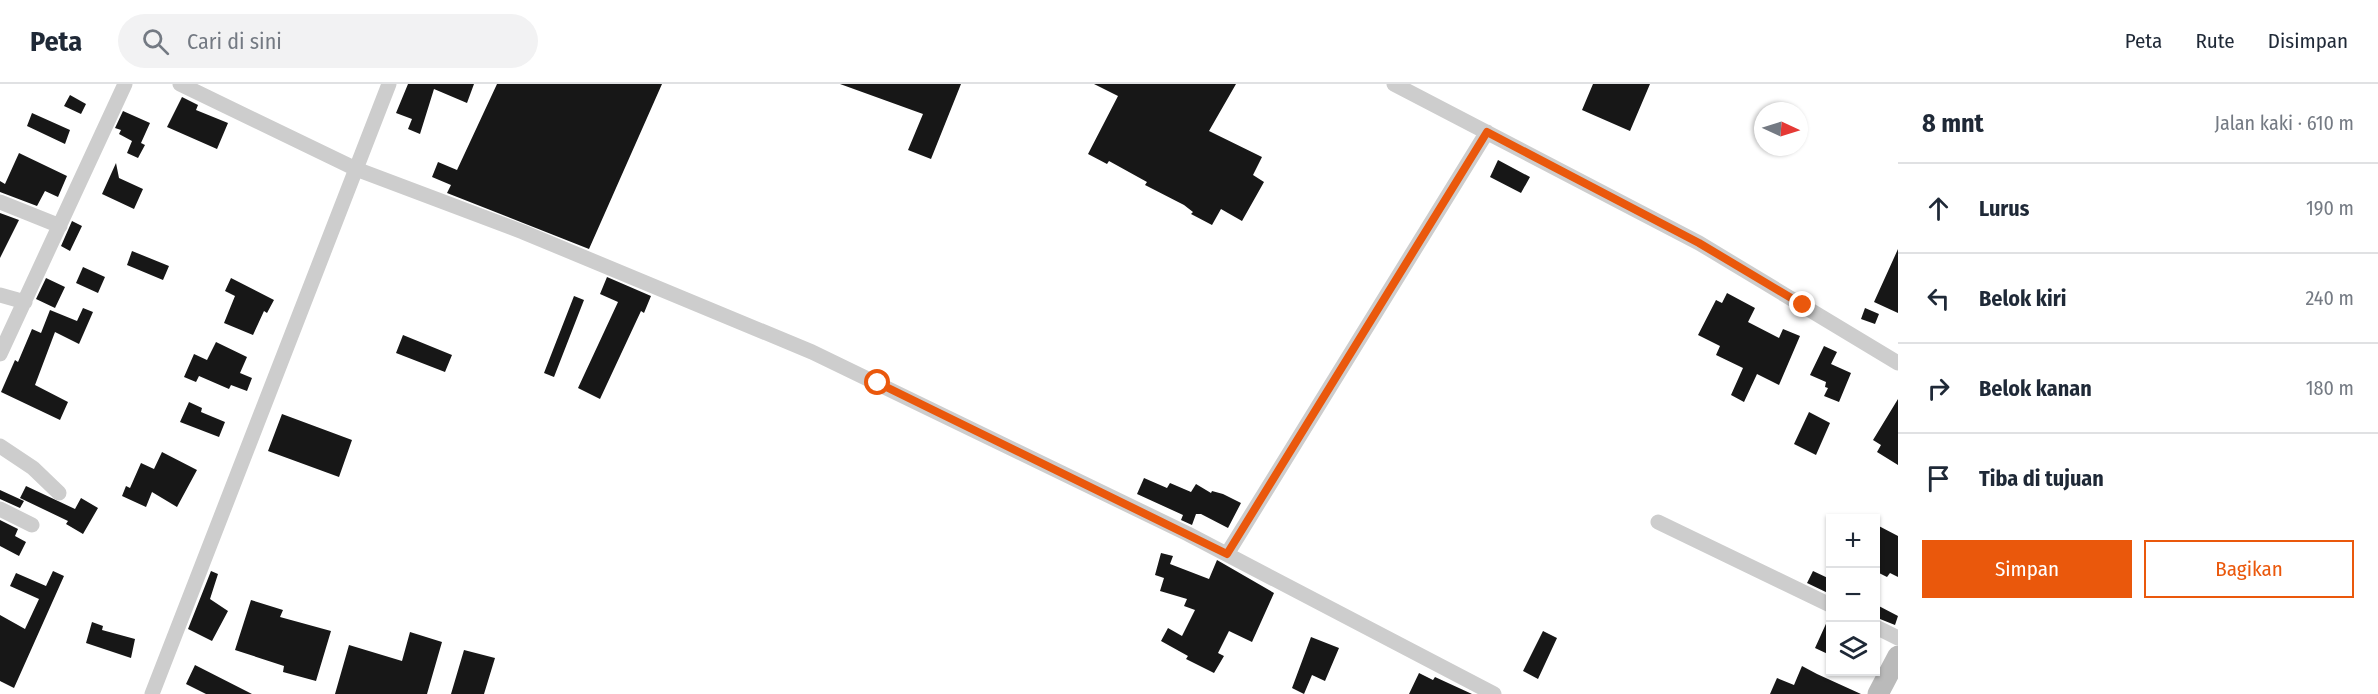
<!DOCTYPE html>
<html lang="id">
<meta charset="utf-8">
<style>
:root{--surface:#fff;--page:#f2f2f3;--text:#1f2937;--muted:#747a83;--line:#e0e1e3;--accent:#ea580c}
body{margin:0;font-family:"Fira Sans Condensed",sans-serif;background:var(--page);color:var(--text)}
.controls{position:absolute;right:18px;bottom:18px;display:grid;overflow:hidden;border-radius:0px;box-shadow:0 2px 4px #0004}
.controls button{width:54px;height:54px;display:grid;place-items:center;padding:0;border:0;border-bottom:2px solid var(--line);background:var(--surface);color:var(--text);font:30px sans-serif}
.compass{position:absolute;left:1754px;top:18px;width:54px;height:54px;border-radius:50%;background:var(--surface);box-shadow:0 2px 4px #0004;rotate:94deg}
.stop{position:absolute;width:18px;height:18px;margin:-14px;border:4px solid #ea580c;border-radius:50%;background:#fff}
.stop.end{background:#ea580c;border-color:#fff;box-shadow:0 2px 6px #0008}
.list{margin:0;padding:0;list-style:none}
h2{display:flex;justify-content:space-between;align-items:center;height:78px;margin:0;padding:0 24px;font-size:26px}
h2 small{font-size:20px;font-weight:400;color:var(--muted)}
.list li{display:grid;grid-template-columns:39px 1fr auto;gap:18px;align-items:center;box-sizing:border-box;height:90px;padding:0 24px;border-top:2px solid var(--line)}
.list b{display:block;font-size:22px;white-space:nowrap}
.list em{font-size:20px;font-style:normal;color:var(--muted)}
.actions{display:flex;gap:12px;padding:18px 24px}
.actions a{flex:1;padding:14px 0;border:2px solid var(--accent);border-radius:0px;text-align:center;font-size:21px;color:var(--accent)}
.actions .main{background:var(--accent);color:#fff}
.icon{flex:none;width:33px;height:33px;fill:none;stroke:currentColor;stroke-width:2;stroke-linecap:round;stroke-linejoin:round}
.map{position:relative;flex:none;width:1898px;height:610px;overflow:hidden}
header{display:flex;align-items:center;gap:36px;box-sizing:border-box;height:84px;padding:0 30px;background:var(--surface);border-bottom:2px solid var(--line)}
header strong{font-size:28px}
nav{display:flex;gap:33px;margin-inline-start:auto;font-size:21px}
.search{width:420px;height:54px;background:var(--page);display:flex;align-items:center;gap:15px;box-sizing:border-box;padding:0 21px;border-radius:33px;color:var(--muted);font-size:22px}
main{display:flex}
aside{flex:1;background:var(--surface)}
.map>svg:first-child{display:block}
</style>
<header>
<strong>Peta</strong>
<div class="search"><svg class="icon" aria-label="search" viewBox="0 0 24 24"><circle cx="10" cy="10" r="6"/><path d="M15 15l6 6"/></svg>Cari di sini</div>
<nav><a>Peta</a><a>Rute</a><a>Disimpan</a></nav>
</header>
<main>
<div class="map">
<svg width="1898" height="610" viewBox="0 0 1898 610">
<rect width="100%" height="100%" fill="#fff"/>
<path fill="#171717" d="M408 0H474L467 19 434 5 420 50 408 45 412 35 396 29Z
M497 0H662L589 165 447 109 451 101 432 93 438 78 457 86Z
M840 0H961L931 75 908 66 923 30Z
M1094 0H1236L1209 47 1262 73 1253 91 1264 98 1242 137 1221 125 1212 141 1191 130 1193 128 1184 121 1145 101 1147 98 1109 77 1107 80 1088 70 1118 12Z
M1593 0H1650L1630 47 1582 26Z
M70 11 86 20 81 30 64 22Z
M182 13 198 21 196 26 228 39 217 65 167 43Z
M123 27 150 39 141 59 145 61 138 74 127 69 132 57 119 50 121 46 115 44Z
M32 29 70 46 65 60 27 42Z
M19 69 67 92 58 113 45 107 37 122 0 108V97L5 100Z
M1498 76 1530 93 1521 109 1490 93Z
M116 79 119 94 143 105 134 125 102 110Z
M0 129 19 136 0 174Z
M72 137 82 142 70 167 61 162Z
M1898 165V229L1874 218Z
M132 167 169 182 163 196 127 181Z
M83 183 105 193 98 209 76 199Z
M607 193 651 212 644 229 641 227 600 315 578 304 618 218 600 210Z
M46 194 65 203 55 224 36 215Z
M231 194 274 216 267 229 264 227 253 251 224 239 235 212 225 207Z
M1727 209 1755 224 1748 238 1779 254 1783 245 1800 252 1779 301 1757 290 1744 318 1731 311 1743 284 1716 271 1720 262 1698 251 1716 216 1722 219Z
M574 212 584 216 554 293 544 289Z
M83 224 93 228 79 260 55 248 35 301 68 318 60 336 1 308 15 276 18 278 32 245 41 249 50 226 77 237Z
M1865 224 1879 230 1875 240 1861 235Z
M403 251 452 271 445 288 396 269Z
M216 258 247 273 240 289 252 294 247 307 231 301 229 305 199 292 196 298 184 293 194 270 207 276Z
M1824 262 1837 268 1831 280 1851 289 1839 318 1824 312 1828 304 1825 303 1826 298 1810 291Z
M1898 315V381L1877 368 1881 361 1873 356Z
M189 318 202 324 201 328 225 338 219 353 180 338Z
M1809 328 1830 339 1816 371 1794 360Z
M282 330 352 356 339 393 268 367Z
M162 368 197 386 177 423 152 408 146 423 122 412 126 402 130 404 141 379 154 385Z
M1144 394 1167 404 1170 399 1191 408 1196 400 1211 409 1212 407 1223 410 1241 419 1228 444 1201 430H1196L1192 441 1181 436 1183 431 1137 410Z
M26 402 75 425 81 414 98 424 83 450 66 440 68 437 20 414Z
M0 406 24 417 20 424 0 415Z
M0 436 18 445 15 452 26 458 19 472 0 462Z
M1875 440 1898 452V493L1890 489 1887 493 1875 487Z
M1161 469 1173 472 1170 480 1209 495 1217 476 1274 509 1252 558 1229 547 1218 569 1224 572 1214 589 1186 575 1188 572 1161 557 1168 544 1182 552 1195 526 1184 522 1187 515 1160 507 1164 494 1155 491Z
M53 487 64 492 14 604 0 597V531L25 545 39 515 10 502 16 489 46 502Z
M211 487 218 490 210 515 228 527 212 557 188 545Z
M1813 487 1830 495V510L1807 499Z
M251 516 283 526 280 533 331 547 316 597 283 588 284 582 235 566Z
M1875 520 1898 532 1895 541 1875 533Z
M1830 531V571L1815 564Z
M92 538 103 542 102 546 135 555 131 574 86 559Z
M1543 547 1557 554 1538 595 1523 587Z
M410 548 442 558 427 610H335L349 561 402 577Z
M1311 553 1339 564 1325 597 1312 591 1304 610 1292 604Z
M464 566 495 574 484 610H451Z
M195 581 252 610H206L186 600Z
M1802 582 1817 590 1861 610H1770L1777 594 1794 601Z
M1419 589 1433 596 1435 593 1472 610H1409Z"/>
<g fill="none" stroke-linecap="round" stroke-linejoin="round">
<path stroke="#cdcdcd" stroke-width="15" d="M180 0 356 85 523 148 812 268 1188 450 1494 610
M1394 0 1699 159 1898 279
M0 118 60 142
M0 211 25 218
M0 270 125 0
M0 362 33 384 59 409
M0 425 32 441
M1658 438 1830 521
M1227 470 1487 48
M1876 543 1898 554
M152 610 389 0"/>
<path stroke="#bababa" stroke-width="21" d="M1878 610 1898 572"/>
</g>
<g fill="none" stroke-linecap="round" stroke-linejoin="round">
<path stroke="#ea580c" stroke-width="8" d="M878 299 1227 470 1487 48 1699 159 1803 221"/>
</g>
</svg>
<div class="controls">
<button>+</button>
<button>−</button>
<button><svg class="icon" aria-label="layers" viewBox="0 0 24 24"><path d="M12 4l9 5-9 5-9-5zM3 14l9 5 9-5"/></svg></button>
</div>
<svg class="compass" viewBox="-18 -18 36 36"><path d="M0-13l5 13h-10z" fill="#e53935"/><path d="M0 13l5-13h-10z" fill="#747a83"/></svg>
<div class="stop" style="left:878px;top:299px"></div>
<div class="stop end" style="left:1803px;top:221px"></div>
</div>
<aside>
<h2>8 mnt<small>Jalan kaki · 610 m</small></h2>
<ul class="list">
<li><svg class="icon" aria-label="ahead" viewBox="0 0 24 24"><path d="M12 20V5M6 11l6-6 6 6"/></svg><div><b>Lurus</b></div><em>190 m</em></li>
<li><svg class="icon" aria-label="left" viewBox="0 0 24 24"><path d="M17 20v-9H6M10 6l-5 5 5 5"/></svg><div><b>Belok kiri</b></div><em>240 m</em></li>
<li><svg class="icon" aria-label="right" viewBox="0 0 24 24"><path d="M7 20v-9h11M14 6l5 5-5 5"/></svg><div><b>Belok kanan</b></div><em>180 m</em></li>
<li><svg class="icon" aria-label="arrive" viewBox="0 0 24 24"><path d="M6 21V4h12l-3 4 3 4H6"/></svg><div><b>Tiba di tujuan</b></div></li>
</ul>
<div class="actions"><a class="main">Simpan</a><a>Bagikan</a></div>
</aside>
</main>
